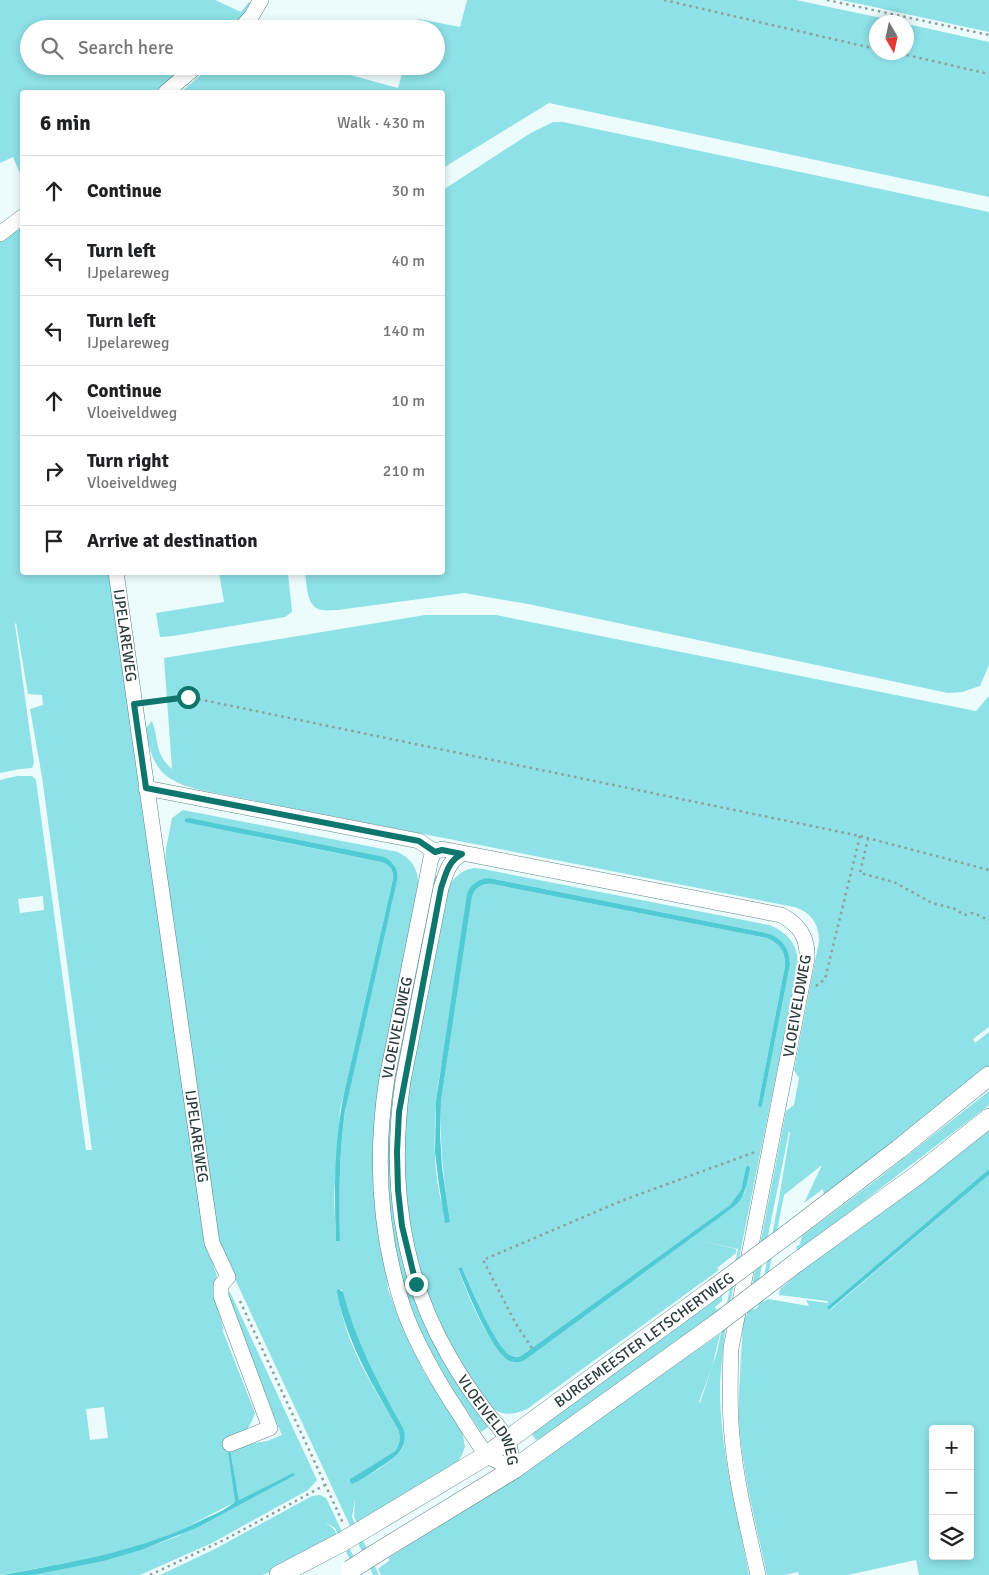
<!DOCTYPE html>
<meta charset="utf-8">
<style>
:root{--surface:#fff;--page:#f6f6f6;--text:#202124;--muted:#757577;--line:#e0e0e0}
body{margin:0;font-family:Signika,sans-serif;background:var(--page);color:var(--text)}
.controls{position:absolute;right:15px;bottom:15px;display:grid;overflow:hidden;border-radius:5px;box-shadow:0 2px 8px #0003}
.controls button{width:45px;height:45px;display:grid;place-items:center;padding:0;border:0;border-bottom:1px solid var(--line);background:var(--surface);color:var(--text);font:25px sans-serif}
.compass{position:absolute;left:869px;top:15px;width:45px;height:45px;border-radius:50%;background:var(--surface);box-shadow:0 2px 8px #0003;rotate:171deg}
.stop{position:absolute;width:15px;height:15px;margin:-11px;border:4px solid #0f766e;border-radius:50%;background:#fff}
.stop.end{background:#0f766e;border-color:#fff;box-shadow:0 1px 5px #0008}
.list{margin:0;padding:0;list-style:none}
h2{display:flex;justify-content:space-between;align-items:center;height:65px;margin:0;padding:0 20px;font-size:21px}
h2 small{font-size:16px;font-weight:400;color:var(--muted)}
.list li{display:grid;grid-template-columns:32px 1fr auto;gap:15px;align-items:center;box-sizing:border-box;height:70px;padding:0 20px;border-top:1px solid var(--line)}
.list b{display:block;font-size:19px;white-space:nowrap}
.list p{margin:0;font-size:16px;white-space:nowrap;color:var(--muted)}
.list em{font-size:16px;font-style:normal;color:var(--muted)}
.icon{flex:none;width:28px;height:28px;fill:none;stroke:currentColor;stroke-width:2;stroke-linecap:round;stroke-linejoin:round}
.map{position:relative;flex:none;width:989px;height:1575px;overflow:hidden}
.search{position:absolute;background:var(--surface);box-shadow:0 2px 8px #0003;left:20px;top:20px;width:425px;height:55px;display:flex;align-items:center;gap:12px;box-sizing:border-box;padding:0 18px;border-radius:28px;color:var(--muted);font-size:19px}
.panel{position:absolute;background:var(--surface);box-shadow:0 2px 8px #0003;left:20px;top:90px;width:425px;height:485px;border-radius:5px}
.map>svg:first-child{display:block}
</style>
<div class="map">
<svg width="989" height="1575" viewBox="0 0 989 1575">
<rect width="100%" height="100%" fill="#ecfcfd"/>
<path fill="#8de1e7" fill-rule="evenodd" d="M0 0H215L241 12 249 2 251 4 246 14 230 29H29V66H187L158 92H22V178L13 157 0 163Z
M467 0H796L900 22H876V52H906L907 24 989 42V197L549 103 443 168 442 92H181L211 66H317L398 88 404 66H436V29H416L419 19 460 27Z
M840 0H989V32L860 4Z
M553 122H563L989 212V665L980 686 962 692 948 693 528 604 464 593 338 610C333 610 327 611 322 610 306 608 307 584 305 573L442 572 443 190 529 134Z
M22 222V572L109 573 206 1243 217 1276 214 1284 218 1309 224 1331 222 1329 255 1413C252 1425 242 1434 239 1446L267 1441 282 1435 264 1395 228 1296V1292H230L317 1480 308 1490 212 1543 140 1575H34C83 1565 131 1555 178 1536L293 1473 239 1500 230 1449 235 1502 181 1530 139 1546 82 1560 0 1575V780L17 776H32L36 780 86 1150H92L42 777 30 709 43 705 42 695 28 694 16 623 15 624 34 763 32 768 20 769 0 773V239ZM43 896 44 910 20 913 18 899ZM104 1407 108 1438 90 1440 86 1409Z
M219 573H288L292 612 285 617 173 636 160 637 156 613 224 602Z
M425 615H496L976 711 989 696V1027L973 1039 975 1043 989 1032V1072L824 1195 823 1189 804 1203 822 1165 784 1195 763 1302 768 1299 809 1306 806 1300 828 1303 827 1301 779 1295 780 1289 797 1275 796 1273 989 1124V1169L827 1307 830 1310 989 1175V1575H919L916 1560 848 1575H799L798 1572 785 1575H767C756 1524 742 1472 739 1420 738 1385 742 1354 743 1318L747 1315V1312L786 1111 794 1105 799 1078 794 1070 819 941C819 924 811 912 794 907L200 790C160 780 153 767 145 729L152 721C159 738 154 754 172 769L164 658ZM789 1132H790L779 1199 758 1307 753 1310ZM933 1429H970V1556H933Z
M183 810 398 852C412 859 419 870 418 886L381 1075 385 1256 388 1289 403 1329 424 1372 462 1430 465 1447 462 1455 455 1466 357 1523 354 1517 355 1498 352 1517 379 1575H373L221 1249 217 1231 165 865 166 849 172 818ZM187 823 394 864 397 881 348 1094C339 1143 339 1191 340 1241H336L334 1197 340 1110 393 879C394 870 390 865 381 862ZM338 1290H342C355 1334 372 1376 395 1415 400 1424 408 1435 403 1447 397 1460 367 1476 354 1483L350 1482V1479L395 1451C400 1444 401 1437 398 1429 373 1386 342 1340 338 1290Z
M474 868 483 869 769 925C788 932 799 946 798 966L726 1323C724 1344 721 1364 720 1384 719 1446 737 1513 749 1575H381L378 1569 390 1560 388 1558 495 1490 720 1334 712 1367 699 1402 700 1403 717 1352 738 1249 692 1239 736 1249V1253L717 1268 719 1270 527 1409C512 1416 502 1416 488 1405L447 1342 416 1263 403 1179 406 1102 447 891C452 878 461 870 474 868ZM489 878 766 933C781 937 790 950 790 965L762 1106 760 1108 758 1105 785 966C786 952 779 943 767 938L492 884C482 883 475 888 472 897L441 1101C439 1142 444 1181 450 1222 447 1215 443 1208 441 1200 432 1163 434 1122 438 1085L474 884ZM749 1165 745 1192 735 1206 515 1362C492 1357 465 1289 458 1268L462 1267C470 1285 494 1347 510 1355 514 1357 517 1356 521 1356L730 1205 741 1190 746 1167Z
M430 875 440 877 401 1077 403 1247 490 1426 481 1432 449 1384 422 1336 408 1302 390 1234 386 1106Z
M989 1091V1105L791 1257 797 1249 796 1247 800 1244 802 1236 879 1178Z
M722 1295V1301L715 1307 717 1310 721 1307 720 1310 541 1438 536 1440 531 1433Z
M320 1495 326 1498 330 1506 362 1575H357L335 1528 325 1522 334 1529 337 1535 311 1553 263 1575H160L215 1549 312 1496Z"/>
<path fill="#51cbd3" d="M189 818 384 857C394 862 399 870 397 881L345 1111C339 1155 339 1197 340 1241H336C334 1191 334 1143 344 1093L393 879C394 870 390 865 381 862L185 822V819Z
M489 878 766 933C782 937 790 949 790 965L762 1106 760 1108 758 1105 785 966C786 952 779 943 767 938L492 884C482 883 475 888 472 897L441 1101 440 1134 442 1167 450 1222 445 1223 439 1185 435 1152 436 1101 467 894C471 884 478 879 489 878Z
M748 1165 750 1168C747 1182 746 1196 735 1206L526 1359C520 1363 514 1363 508 1360 490 1349 466 1288 458 1268L462 1267C469 1284 495 1347 510 1355 514 1357 517 1357 521 1356L730 1205 741 1190 746 1167Z
M989 1169V1175L829 1310 827 1307Z
M338 1289 343 1292C356 1341 378 1384 403 1428 411 1450 391 1460 376 1470 368 1475 360 1481 352 1484L350 1482V1479L395 1451C400 1444 401 1437 398 1429 373 1386 346 1341 337 1292Z
M228 1449H230L239 1500 293 1473 295 1475 196 1528 141 1550 103 1561 34 1575H2C70 1562 139 1552 202 1520 213 1515 225 1510 235 1502Z"/>
<g fill="none" stroke-linecap="round" stroke-linejoin="round">
<defs>
<g id="minor">
<path d="M240 29 251 17 261 0"/>
<path d="M166 92 197 66"/>
<path d="M0 234 22 217"/>
<path id="s1" d="M116 572 210 1229 212 1243 228 1277 221 1285V1296L270 1428 230 1444"/>
<path d="M146 788 419 841 435 852"/>
<path id="s2" d="M462 854C448 861 446 874 441 888L403 1081C389 1175 400 1272 449 1356 459 1374 471 1392 484 1409 491 1419 502 1429 507 1440 511 1448 512 1460 514 1469"/>
<path id="s3" d="M514 1469C506 1465 495 1461 487 1455 484 1452 481 1447 478 1443 468 1428 459 1413 449 1398 431 1369 414 1339 403 1307 379 1233 375 1154 387 1078L431 858 435 852 442 849 781 915C800 925 808 938 807 959L731 1348C730 1378 729 1407 732 1436 736 1483 748 1529 758 1575"/>
</g>
<path id="major" d="M789 1233 899 1149 989 1076
M796 1263 916 1176 989 1118
M364 1529 487 1455 715 1288
M375 1554 514 1469 716 1324
M279 1575 342 1542"/>
</defs>
<use href="#minor" stroke="#5e8486" stroke-width="16"/>
<use href="#major" stroke="#5e8486" stroke-width="20"/>
<path stroke="#8f9fa0" stroke-width="2.5" stroke-dasharray="2.5 4" stroke-linecap="butt" d="M664 0 876 49
M827 0 989 35
M894 52 989 74
M147 702 188 697 860 836 989 870
M868 838 860 873 894 882 932 903 955 909 964 915 973 913 989 920
M816 986 825 979 860 836
M240 1301 343 1523
M532 1348 516 1324 483 1260 621 1201 755 1152
M150 1575 226 1539 325 1485"/>
<use href="#minor" stroke="#fff" stroke-width="15"/>
<use href="#major" stroke="#fff" stroke-width="19"/>
<defs>
<path id="major-bridge" d="M715 1288 789 1233
M716 1324 796 1263
M342 1542 364 1529
M350 1570 375 1554"/>
</defs>
<use href="#major-bridge" stroke="#5e8486" stroke-width="20" stroke-linecap="butt"/>
<use href="#major-bridge" stroke="#fff" stroke-width="19"/>
</g>
<g fill="none" stroke-linecap="round" stroke-linejoin="round">
<path stroke="#0f766e" stroke-width="6" d="M188 697 134 704 146 788 419 841 435 852 442 850 462 854C448 861 446 874 441 888L399 1112 397 1152 398 1190 402 1226 416 1284"/>
</g>
<g text-anchor="middle" dominant-baseline="central" stroke-width="4.5" stroke-linejoin="round" paint-order="stroke">
<g font-size="15" fill="#2b3b3c" stroke="#fff">
<text stroke="none"><textPath href="#s1" startOffset="64">IJPELAREWEG</textPath></text>
<text transform="translate(797 1006) rotate(-80)">VLOEIVELDWEG</text>
<text stroke="none"><textPath href="#s3" startOffset="484">VLOEIVELDWEG</textPath></text>
<text stroke="none"><textPath href="#s1" startOffset="570">IJPELAREWEG</textPath></text>
<text transform="translate(644 1340) rotate(-36)">BURGEMEESTER LETSCHERTWEG</text>
<text stroke="none"><textPath href="#s2" startOffset="598">VLOEIVELDWEG</textPath></text>
</g>
</g>
</svg>
<div class="controls">
<button>+</button>
<button>−</button>
<button><svg class="icon" aria-label="layers" viewBox="0 0 24 24"><path d="M12 4l9 5-9 5-9-5zM3 14l9 5 9-5"/></svg></button>
</div>
<svg class="compass" viewBox="-18 -18 36 36"><path d="M0-13l5 13h-10z" fill="#e53935"/><path d="M0 13l5-13h-10z" fill="#757577"/></svg>
<div class="stop" style="left:188px;top:697px"></div>
<div class="stop end" style="left:416px;top:1284px"></div>
<div class="search"><svg class="icon" aria-label="search" viewBox="0 0 24 24"><circle cx="10" cy="10" r="6"/><path d="M15 15l6 6"/></svg>Search here</div>
<section class="panel">
<h2>6 min<small>Walk · 430 m</small></h2>
<ul class="list">
<li><svg class="icon" aria-label="ahead" viewBox="0 0 24 24"><path d="M12 20V5M6 11l6-6 6 6"/></svg><div><b>Continue</b></div><em>30 m</em></li>
<li><svg class="icon" aria-label="left" viewBox="0 0 24 24"><path d="M17 20v-9H6M10 6l-5 5 5 5"/></svg><div><b>Turn left</b><p>IJpelareweg</p></div><em>40 m</em></li>
<li><svg class="icon" aria-label="left" viewBox="0 0 24 24"><path d="M17 20v-9H6M10 6l-5 5 5 5"/></svg><div><b>Turn left</b><p>IJpelareweg</p></div><em>140 m</em></li>
<li><svg class="icon" aria-label="ahead" viewBox="0 0 24 24"><path d="M12 20V5M6 11l6-6 6 6"/></svg><div><b>Continue</b><p>Vloeiveldweg</p></div><em>10 m</em></li>
<li><svg class="icon" aria-label="right" viewBox="0 0 24 24"><path d="M7 20v-9h11M14 6l5 5-5 5"/></svg><div><b>Turn right</b><p>Vloeiveldweg</p></div><em>210 m</em></li>
<li><svg class="icon" aria-label="arrive" viewBox="0 0 24 24"><path d="M6 21V4h12l-3 4 3 4H6"/></svg><div><b>Arrive at destination</b></div></li>
</ul>
</section>
</div>
